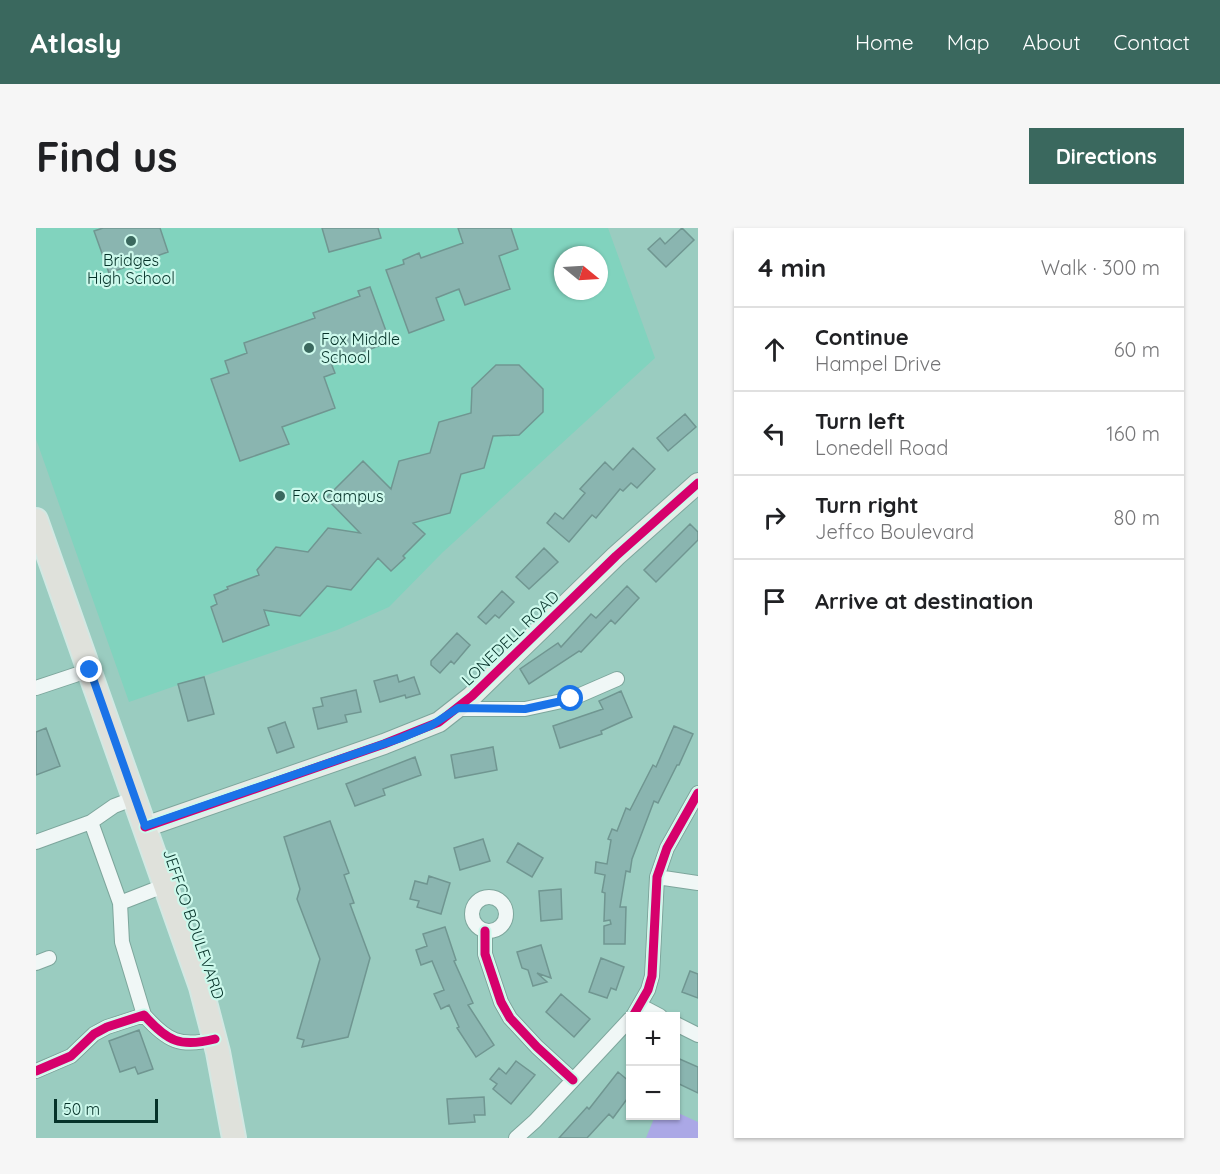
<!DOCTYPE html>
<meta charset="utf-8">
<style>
:root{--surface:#fff;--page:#f6f6f6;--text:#202124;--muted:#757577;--line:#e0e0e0;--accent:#3a685e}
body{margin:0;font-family:Quicksand,sans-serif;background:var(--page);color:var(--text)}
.controls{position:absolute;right:18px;bottom:18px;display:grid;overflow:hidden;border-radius:0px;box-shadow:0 2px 4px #0004}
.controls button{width:54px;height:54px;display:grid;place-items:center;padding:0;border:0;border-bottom:2px solid var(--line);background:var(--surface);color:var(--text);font:30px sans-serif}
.compass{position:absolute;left:518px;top:18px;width:54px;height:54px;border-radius:50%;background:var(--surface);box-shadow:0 2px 4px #0004;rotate:108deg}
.scale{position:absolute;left:18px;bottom:15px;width:104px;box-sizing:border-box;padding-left:6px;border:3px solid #063229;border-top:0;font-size:16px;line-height:21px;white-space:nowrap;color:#063229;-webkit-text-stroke:4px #cdf9ec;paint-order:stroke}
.stop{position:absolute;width:18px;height:18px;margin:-14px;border:4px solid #1a73e8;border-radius:50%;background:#fff}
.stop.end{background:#1a73e8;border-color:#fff;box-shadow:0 2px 6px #0008}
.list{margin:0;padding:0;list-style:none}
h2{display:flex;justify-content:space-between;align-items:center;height:78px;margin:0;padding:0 24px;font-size:26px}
h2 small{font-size:20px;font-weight:400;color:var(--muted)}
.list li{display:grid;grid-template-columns:39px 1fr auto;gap:18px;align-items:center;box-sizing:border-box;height:84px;padding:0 24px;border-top:2px solid var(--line)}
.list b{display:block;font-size:22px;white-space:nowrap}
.list p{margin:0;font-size:20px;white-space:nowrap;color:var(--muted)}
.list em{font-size:20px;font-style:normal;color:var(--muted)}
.icon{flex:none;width:33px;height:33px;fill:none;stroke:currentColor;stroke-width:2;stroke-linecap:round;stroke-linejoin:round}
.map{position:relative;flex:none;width:662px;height:910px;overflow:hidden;border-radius:0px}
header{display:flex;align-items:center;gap:36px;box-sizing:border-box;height:84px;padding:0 30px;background:var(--accent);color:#fff}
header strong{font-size:28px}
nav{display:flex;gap:33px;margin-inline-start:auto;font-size:21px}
.intro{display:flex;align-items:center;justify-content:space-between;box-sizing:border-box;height:144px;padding:0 36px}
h1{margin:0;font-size:42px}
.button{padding:15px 27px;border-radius:0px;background:var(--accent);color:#fff;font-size:21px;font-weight:700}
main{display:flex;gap:36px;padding:0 36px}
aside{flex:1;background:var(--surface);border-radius:0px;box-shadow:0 2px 4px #0004}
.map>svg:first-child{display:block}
</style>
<header>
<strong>Atlasly</strong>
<nav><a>Home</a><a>Map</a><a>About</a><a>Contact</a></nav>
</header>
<div class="intro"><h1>Find us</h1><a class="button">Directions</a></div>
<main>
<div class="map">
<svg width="662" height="910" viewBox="0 0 662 910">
<rect width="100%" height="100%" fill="#9accc0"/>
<path fill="#81d3be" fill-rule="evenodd" d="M0 0H572L619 130 406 325 353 379 301 402 93 474 0 211ZM527 27H563V63H527Z"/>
<path fill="#aba8e6" d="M640 884 662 894V910H610L619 888H640Z"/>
<path fill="#8ab5b0" stroke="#709691" stroke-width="1.5" d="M67 0H124L132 24 73 45 58 3Z
M286 0H342L345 10 293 24Z
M422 0H475L482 21 463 28 474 61 429 77 423 61 400 70 408 92 373 105 350 42 368 36 367 32 383 25 385 30 427 15Z
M646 0 658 12 630 39 612 21 624 10 629 16Z
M334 59 354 114 295 135 299 145 288 149 299 180 246 199 253 216 204 233 175 151 193 145 189 133 211 125 208 115 279 90 277 85 324 68 322 63Z
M460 137H483L507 161V184L483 207 457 208 448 240 425 246 414 285 377 295 389 306 367 328 369 330 355 343 342 330 315 362 291 358 264 388 228 382 233 397 187 414 175 379 181 376 178 367 192 361 191 359 223 347 221 342 240 319 272 324 292 300 324 305 290 270 327 233 355 261 363 233 394 225 403 194 435 185 436 160Z
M649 186 660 199 632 223 621 210Z
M597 220 619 241 601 260 595 255 587 263 584 261 560 290 556 287 533 314 511 295 519 285 527 291 549 265 544 261 569 234 577 242Z
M654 296 662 304V312L620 354 608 342Z
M508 320 522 334 493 361 480 349Z
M591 358 603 370 579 396 575 392 545 424 543 423 493 456 484 441 522 415 525 419 555 386 560 390Z
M466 363 478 374 463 390 459 387 450 396 442 389Z
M421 405 434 417 418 436 415 433 404 445 395 437V433Z
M361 447 363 454 378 449 384 466 370 470 369 467 344 474 338 453Z
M168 449 178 486 152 493 142 456Z
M320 462 325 484 309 487 311 494 282 501 277 480 287 478 285 470Z
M585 463 596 489 565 503 566 506 524 520 517 498 567 481 563 473Z
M249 494 258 519 241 525 232 500Z
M638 498 657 506 643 537H641L622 575 618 573 596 631 594 644 590 643 584 679H590L589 716H568V698L575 696 574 692 568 693 569 665 566 664 569 647 559 645 560 634 571 636 575 612 572 611 576 601 581 603 590 580 594 582 617 537 620 539Z
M10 500 24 538 0 547V504Z
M457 519 461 542 419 550 415 527Z
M379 529 385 547 347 561 349 567 319 578 310 556Z
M294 593 313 645 308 647 318 675 314 676 334 730 312 809 266 819 268 812 261 810 284 731 261 671 264 661 248 609Z
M447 611 454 633 424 642 418 620Z
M482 615 507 630 496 649 471 634Z
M393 648 414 655 405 686 381 679 383 673 374 671 379 653 391 656Z
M525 661 526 691 505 693 503 663Z
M409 699 420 732 418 733 437 775 432 777 458 817 440 829 421 800 423 799 413 777 405 781 398 766 408 762 396 733 385 737 380 722 391 718 387 706Z
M505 717 515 750 501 745 511 754 497 758 492 742 486 740 481 724Z
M565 730 588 739 580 762 575 760 571 770 553 764Z
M654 743 662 746V770L646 764Z
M525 766 554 791 538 809 510 784Z
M103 802 117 841 102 846 99 839 84 844 73 813Z
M639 829 662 839V865L639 854Z
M480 833 499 847 475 876 457 861 461 856 454 851 463 840 470 846Z
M582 844 594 854V867L577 890 573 886 551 910H523L551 879 553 881Z
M448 869 449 887H438L439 894 413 896 411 871Z"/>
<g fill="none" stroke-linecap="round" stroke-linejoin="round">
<defs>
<path id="street" d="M0 460 54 442
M422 481H489L535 471 581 451
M55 594 84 675 86 714 108 787
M0 614 55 594 78 578 99 570
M621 649 662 655
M436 686a17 17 0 1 1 34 0a17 17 0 1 1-34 0Z
M84 675 130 657
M449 703V726L465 774 474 790 501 819 537 852
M0 735 13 730
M605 778 624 788
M597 788 612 762 616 748 621 649 631 620 662 565
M640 796 662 807
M0 843 35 828 58 806 71 799 108 787C131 813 144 820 179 811
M480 910 499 893 594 791"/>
<path id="secondary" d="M109 599 348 516 403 494 436 468 580 328 662 255"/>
<path id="primary" d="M0 292 165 759 182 824 198 910"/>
</defs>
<use href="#street" stroke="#7da69c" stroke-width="16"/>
<use href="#secondary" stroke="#7da69c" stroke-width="22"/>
<use href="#primary" stroke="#d2e8e3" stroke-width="26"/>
<use href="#street" stroke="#f0f7f6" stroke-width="14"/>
<use href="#secondary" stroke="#e7ece8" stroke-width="20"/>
<use href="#primary" stroke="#dfe1db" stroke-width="22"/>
<defs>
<path id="cycleway" d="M109 599 348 516 403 494 436 468 580 328 662 255
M449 703V726L465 774 474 790 501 819 537 852
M597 788 612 762 616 748 621 649 631 620 662 565
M0 843 35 828 58 806 71 799 108 787C131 813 144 820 179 811"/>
</defs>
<use href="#cycleway" stroke="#cdf9ec" stroke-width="13"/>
<use href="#cycleway" stroke="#d6006c" stroke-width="9"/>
</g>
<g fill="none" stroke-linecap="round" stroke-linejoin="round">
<path stroke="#1a73e8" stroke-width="8" d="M54 442 109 598 365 510 396 497 422 480 489 481 535 471"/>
</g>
<g fill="#3a685e" stroke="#cdf9ec" stroke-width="2">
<circle cx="95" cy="13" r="6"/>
<circle cx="273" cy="120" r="6"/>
<circle cx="244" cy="268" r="6"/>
</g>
<g text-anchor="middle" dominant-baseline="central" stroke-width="4.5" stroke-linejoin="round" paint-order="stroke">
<g font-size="16" fill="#063229" stroke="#cdf9ec" text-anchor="start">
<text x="95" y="32" text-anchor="middle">Bridges<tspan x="95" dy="18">High School</tspan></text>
<text x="285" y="111">Fox Middle<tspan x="285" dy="18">School</tspan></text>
<text x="256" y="268">Fox Campus</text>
</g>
<g font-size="16" fill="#063229" stroke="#cdf9ec">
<text transform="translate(474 410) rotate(-44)">LONEDELL ROAD</text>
<text transform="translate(158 696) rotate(71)">JEFFCO BOULEVARD</text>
</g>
</g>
</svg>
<div class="controls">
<button>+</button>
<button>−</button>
</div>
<svg class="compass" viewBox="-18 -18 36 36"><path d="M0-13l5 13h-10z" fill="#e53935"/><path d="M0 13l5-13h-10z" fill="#757577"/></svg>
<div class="scale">50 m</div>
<div class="stop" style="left:535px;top:471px"></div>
<div class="stop end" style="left:54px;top:442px"></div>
</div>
<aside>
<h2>4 min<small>Walk · 300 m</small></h2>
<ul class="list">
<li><svg class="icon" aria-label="ahead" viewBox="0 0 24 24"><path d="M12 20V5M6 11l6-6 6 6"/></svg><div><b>Continue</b><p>Hampel Drive</p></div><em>60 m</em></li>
<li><svg class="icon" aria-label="left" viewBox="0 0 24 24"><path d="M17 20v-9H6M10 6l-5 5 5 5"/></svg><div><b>Turn left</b><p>Lonedell Road</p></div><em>160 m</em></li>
<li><svg class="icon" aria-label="right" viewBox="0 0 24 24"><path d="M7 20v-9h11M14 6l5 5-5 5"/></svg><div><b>Turn right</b><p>Jeffco Boulevard</p></div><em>80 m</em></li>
<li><svg class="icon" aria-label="arrive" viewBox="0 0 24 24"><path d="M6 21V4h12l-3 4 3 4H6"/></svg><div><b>Arrive at destination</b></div></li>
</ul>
</aside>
</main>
